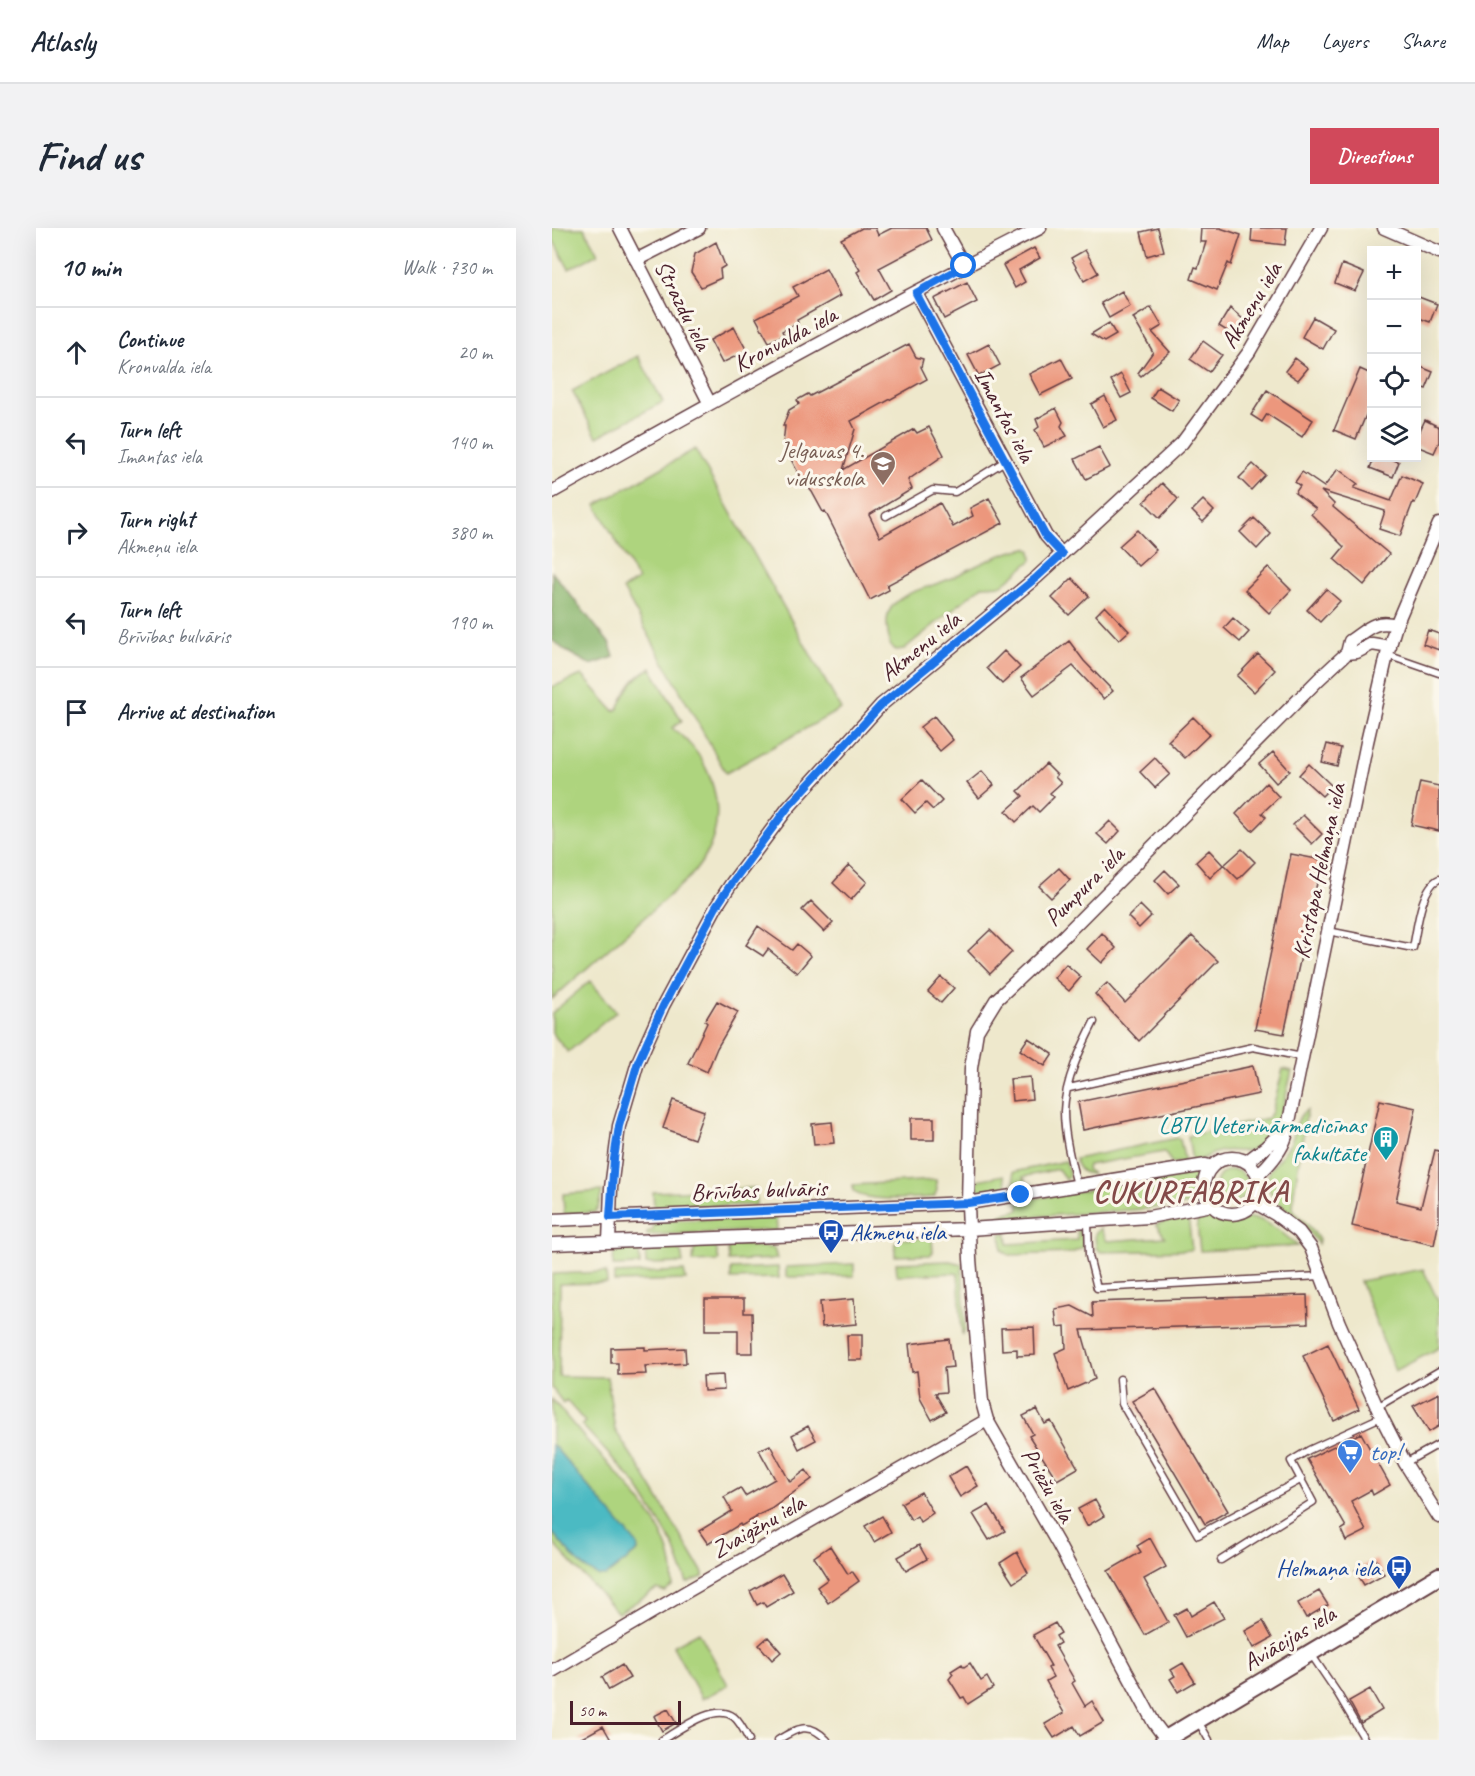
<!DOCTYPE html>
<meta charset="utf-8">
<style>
:root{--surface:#fff;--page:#f2f2f3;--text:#1f2937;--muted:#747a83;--line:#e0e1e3;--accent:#d1495b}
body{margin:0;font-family:Caveat,sans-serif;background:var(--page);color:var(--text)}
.controls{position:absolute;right:18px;top:18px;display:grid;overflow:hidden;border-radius:0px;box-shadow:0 6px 24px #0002}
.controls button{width:54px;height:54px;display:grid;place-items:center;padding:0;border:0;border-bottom:2px solid var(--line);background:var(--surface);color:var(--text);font:30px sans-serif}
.scale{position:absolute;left:18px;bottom:15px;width:111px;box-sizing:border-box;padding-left:6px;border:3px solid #4a1f2b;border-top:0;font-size:16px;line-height:21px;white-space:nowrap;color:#4a1f2b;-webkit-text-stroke:4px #fbf7ec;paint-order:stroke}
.stop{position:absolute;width:18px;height:18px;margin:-14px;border:4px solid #1a73e8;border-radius:50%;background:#fff}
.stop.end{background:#1a73e8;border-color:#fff;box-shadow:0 2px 6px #0008}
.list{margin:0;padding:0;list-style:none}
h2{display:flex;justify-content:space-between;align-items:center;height:78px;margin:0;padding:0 24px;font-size:26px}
h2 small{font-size:20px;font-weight:400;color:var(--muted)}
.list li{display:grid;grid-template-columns:39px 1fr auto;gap:18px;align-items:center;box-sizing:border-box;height:90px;padding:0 24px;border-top:2px solid var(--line)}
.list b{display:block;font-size:22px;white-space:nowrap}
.list p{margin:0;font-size:20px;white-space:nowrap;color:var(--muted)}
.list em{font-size:20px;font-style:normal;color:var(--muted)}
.icon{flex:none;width:33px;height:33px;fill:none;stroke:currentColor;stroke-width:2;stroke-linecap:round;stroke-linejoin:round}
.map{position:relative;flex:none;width:887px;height:1512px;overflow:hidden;border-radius:0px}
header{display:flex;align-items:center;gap:36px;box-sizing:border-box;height:84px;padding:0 30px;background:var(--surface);border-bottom:2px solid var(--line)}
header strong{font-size:28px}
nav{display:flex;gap:33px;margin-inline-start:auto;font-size:21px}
.intro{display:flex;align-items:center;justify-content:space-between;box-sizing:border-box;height:144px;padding:0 36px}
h1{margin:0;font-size:42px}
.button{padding:15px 27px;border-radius:0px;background:var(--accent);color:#fff;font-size:21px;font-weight:700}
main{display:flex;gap:36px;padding:0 36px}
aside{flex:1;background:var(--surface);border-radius:0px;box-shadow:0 6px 24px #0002}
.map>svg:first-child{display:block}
</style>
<header>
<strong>Atlasly</strong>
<nav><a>Map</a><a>Layers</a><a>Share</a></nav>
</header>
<div class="intro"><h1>Find us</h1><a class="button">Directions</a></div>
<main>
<aside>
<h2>10 min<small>Walk · 730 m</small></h2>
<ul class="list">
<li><svg class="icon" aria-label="ahead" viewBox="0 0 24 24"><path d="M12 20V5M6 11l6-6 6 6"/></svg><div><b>Continue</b><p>Kronvalda iela</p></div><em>20 m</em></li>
<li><svg class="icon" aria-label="left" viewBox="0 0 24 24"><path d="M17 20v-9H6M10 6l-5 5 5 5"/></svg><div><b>Turn left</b><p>Imantas iela</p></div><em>140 m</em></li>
<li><svg class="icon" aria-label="right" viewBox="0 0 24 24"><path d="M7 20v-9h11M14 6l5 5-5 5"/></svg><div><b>Turn right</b><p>Akmeņu iela</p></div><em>380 m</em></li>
<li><svg class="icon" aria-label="left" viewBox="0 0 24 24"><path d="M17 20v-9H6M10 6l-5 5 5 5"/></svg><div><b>Turn left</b><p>Brīvības bulvāris</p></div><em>190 m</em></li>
<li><svg class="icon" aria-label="arrive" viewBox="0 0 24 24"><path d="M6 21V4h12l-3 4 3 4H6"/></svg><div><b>Arrive at destination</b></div></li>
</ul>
</aside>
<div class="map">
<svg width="887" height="1512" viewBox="0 0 887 1512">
<rect width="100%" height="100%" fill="#fbf7ec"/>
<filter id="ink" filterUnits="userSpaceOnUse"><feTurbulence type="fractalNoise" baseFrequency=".0167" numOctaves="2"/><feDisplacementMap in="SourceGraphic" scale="12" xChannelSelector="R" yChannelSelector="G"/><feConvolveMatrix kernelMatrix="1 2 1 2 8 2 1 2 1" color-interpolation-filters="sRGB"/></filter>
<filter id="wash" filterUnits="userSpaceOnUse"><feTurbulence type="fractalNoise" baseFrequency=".008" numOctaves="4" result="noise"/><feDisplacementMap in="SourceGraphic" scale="24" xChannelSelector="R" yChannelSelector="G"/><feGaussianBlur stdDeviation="1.35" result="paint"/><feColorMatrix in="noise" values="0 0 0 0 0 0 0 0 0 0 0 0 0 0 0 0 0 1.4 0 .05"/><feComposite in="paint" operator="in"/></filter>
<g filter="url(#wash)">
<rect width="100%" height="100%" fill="#eee8cc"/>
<path fill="#aed47e" stroke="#7c7a54" stroke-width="1.5" d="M0 0H32L46 26 17 41 0 10Z
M86 128 111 174 45 209 20 163Z
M143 221 289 481 174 545 71 361 86 352 44 277Z
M475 320 479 323 480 332 450 357 430 358 352 421 344 422 338 417C336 405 332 391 339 380 352 362 378 360 397 351 423 339 446 325 475 320Z
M99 440 130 493 120 500C160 529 179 585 152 630 148 637 143 643 138 649L0 771V459L30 447 62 483 66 481C73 464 81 449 99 440Z
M38 753 64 784 16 824 0 805V785Z
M731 841 740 843C733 869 728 915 698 922 689 925 679 921 670 923 659 925 652 932 640 934L636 908 716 890 720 884Z
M755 882 742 965 741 982 759 1000 767 1012 766 1016C759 1007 753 998 744 990 732 979 709 965 717 945 722 934 733 926 739 914 744 904 744 887 755 882Z
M625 910 628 911 633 934 620 935 612 924 536 937 535 941 540 946C530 946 525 940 523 931Z
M514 933 517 946 514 952 506 941 471 949 478 960 464 962 461 944Z
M664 958a16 16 0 1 1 32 0a16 16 0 1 1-32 0Z
M646 944 645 954 648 975 593 981 448 991 450 986 467 982V973Z
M452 947 456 963C445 964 433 968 425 959V952Z
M384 952 385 962 382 969C364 970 314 975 301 963V957Z
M203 960 204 977 102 979 101 964Z
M50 963 46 980 43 984 12 986 11 966Z
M654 985 674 993 698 990 709 992 727 1002 746 1018 648 1023 644 986Z
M636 988 640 1022 549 1024 544 1020 543 1006 548 1000 555 1013 613 1009 604 996Z
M224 989 225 1002 95 1007V1004L101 1002 102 993Z
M525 1000 530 1005 531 1019 520 1025 457 1027 450 1022 449 1005H455L456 1016 525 1012Z
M380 1010 381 1024 378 1027 343 1028V1016L346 1011Z
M189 1017 222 1020 225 1031 177 1033 176 1021 178 1018Z
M145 1018 164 1019 167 1033 141 1034 142 1022Z
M123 1019 129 1024 131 1035 94 1036 93 1020Z
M87 1021 88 1037 61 1038 62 1023Z
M398 1033 410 1036 413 1094V1102L410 1106 406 1045 345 1047 344 1035Z
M302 1036V1048L234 1049V1039Z
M226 1039 227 1050 179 1051V1041Z
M871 1041 887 1075V1120L843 1143 808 1053Z
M132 1043 134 1052 62 1054V1046Z
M54 1044 55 1055 8 1056 7 1148 55 1149 63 1202 91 1245 151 1345V1349L135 1355 121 1316 84 1256 30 1197 33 1194 14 1172 11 1175 0 1160V1046Z
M0 1171C13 1187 26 1203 39 1217 73 1254 126 1304 121 1358L113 1364 105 1361 66 1385 0 1314V1304L20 1328 54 1348 86 1323 60 1287 0 1216Z
M147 1404 176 1457 150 1471 121 1418Z"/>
<path fill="#8ab66d" stroke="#6a6a4c" stroke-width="1.5" d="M0 344 58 416 62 429 39 437 14 423 0 412Z"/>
<path fill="#4bbac3" stroke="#4a6c77" stroke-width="1.5" d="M0 1216 85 1316 86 1323 54 1348H46L33 1340 20 1328 0 1304Z"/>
<g id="blocks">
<path fill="#ec977d" d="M310 0H323L326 7 340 0H374L380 12 327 40 339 62 322 72 305 44 308 42 289 11Z
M606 0 612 23 595 28 589 4Z
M649 0H668L689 7 679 37 676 35 665 62 639 51 643 39 646 40 654 14H648Z
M700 0H735L733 17 699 13Z
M164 14 173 38 168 41 169 50 149 59 139 44 143 26Z
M482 20 488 30 467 42 473 54 463 60 451 37Z
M533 22 546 45 532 53 519 30Z
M790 36 812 45 803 63 783 55Z
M274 41 288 68 245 92 246 95 230 103 232 107 217 114 204 90 246 68 241 59Z
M415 54 425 74 392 91 382 71Z
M570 63 578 78 557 90 549 75Z
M864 68 885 76 878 94 864 89Z
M599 79 610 98 600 104 618 124 589 148 586 145 601 124 581 90Z
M678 80 692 92 683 108 667 98Z
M761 89 782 101 771 121 750 109Z
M557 95 564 107 552 114 539 106Z
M182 99 195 123 170 135 158 112Z
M651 113 670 127 657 144 638 131Z
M357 116 364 129 371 131 369 139 375 151 299 193 303 201 291 242 362 201 365 205 377 199 392 227 356 252 360 261 317 287 328 309 388 275 401 299 421 288 418 280 437 270 451 295 335 357 337 362 318 372 273 283 271 284 260 264 250 252 231 216 233 198H231L237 182 247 176 245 172 256 166 258 168Z
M437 116 448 137 427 148 416 127Z
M509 130 520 151 488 167 477 146Z
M743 130 756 140 746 152 733 143Z
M864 137 881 144 874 161 864 157Z
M808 141 819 146V175L804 211 782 202Z
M569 146 579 165 569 170 559 152Z
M606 159 627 172 620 183 599 170Z
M715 162 761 192 750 209 715 186 710 194 699 187Z
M553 168 565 192 551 199 539 176Z
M504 180 511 194 509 198 515 208 492 219 483 202 487 199 484 191Z
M873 192 887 199V214L882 225 864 218V211Z
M547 219 558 239 534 251 523 231Z
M822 230H836L847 234 841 249 818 240Z
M701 236 713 247 699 262 687 250Z
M786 241 806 256 802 260 839 273 850 247 871 256 863 275 861 274 848 308 827 301 833 283 769 263 782 276 781 279 837 326 812 357 782 331 792 319 759 286 764 281 743 265 748 258 743 254 750 244 772 259Z
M610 255 626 271 608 290 592 274Z
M651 272 662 283 651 294 640 283Z
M702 290 719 306 705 321 688 304Z
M585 302 604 322 586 338 567 318Z
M716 339 739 362 717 385 693 362Z
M520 350 537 368 517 387 500 370Z
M774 361 788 373 768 394 755 382Z
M553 378 577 403 567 412 544 387Z
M681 390 697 404 688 414 672 400Z
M876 402 887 406V422L871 416Z
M517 413 532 433 561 463 552 471 521 438 482 467 469 450Z
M452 423 468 439 450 456 435 440Z
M706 426 723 442 702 464 685 448Z
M382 488 401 512 388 523 368 499Z
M641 489 658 506 633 530 616 513Z
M775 516 789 520 785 538 770 534Z
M721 524 738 543 724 555 707 536Z
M603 530 618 546 603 560 588 544Z
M494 536 505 547 503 549 509 555 498 565 502 569 487 584 481 578 464 594 454 583 471 568 466 563Z
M757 536 780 558 770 568 747 547Z
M430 543 442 557 427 570 415 555Z
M370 552 390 573 381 582 374 575 363 585 350 571Z
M868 554 887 558V603L859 597Z
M714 555 727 569 710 585 714 589 700 603 684 586Z
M751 587 770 606 760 616 741 597Z
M558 593 568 603 556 616 545 606Z
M690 621 703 634 686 651 672 637Z
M657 622 671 637 658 650 644 634Z
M739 626 770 632 732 806 703 801Z
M297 637 315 654 299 672 281 655Z
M507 640 518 652 499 670 487 658Z
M613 642 627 656 616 666 603 652Z
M259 673 281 695 272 704 250 682Z
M588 677 599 688 587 700 576 689Z
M206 698 240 722 245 716 259 728 245 745 216 721 211 728 194 717Z
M438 702 460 724 438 746 416 723Z
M550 705 564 720 550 735 535 721Z
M640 708 666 733 587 813 543 766 555 755 573 775Z
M514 736 529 749 517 763 502 750Z
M389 749 402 760 389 775 376 764Z
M165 773 186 784 165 820 155 844 136 835 155 795 153 793Z
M476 810 501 826 493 838 468 822Z
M701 838 707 866 531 902 526 874Z
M478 849 480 871 460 873 458 851Z
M121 872 152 883 142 911 111 900Z
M828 872 864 880 844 973 869 979 883 922 887 923V993L882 1017 800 998Z
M359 890H382V912H359Z
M280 894 282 915 262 917 260 896Z
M755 1067 756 1095 529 1102 543 1151 516 1163 503 1125 514 1120 513 1098 505 1099 503 1081 520 1078 541 1089 540 1074Z
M153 1071H192V1085H200L201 1125H186V1102H153Z
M302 1071 304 1096 270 1099 268 1074Z
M482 1099 483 1127 465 1128V1121L450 1122 449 1100Z
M295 1107H310V1132H296Z
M397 1111 401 1139 392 1140 394 1164 383 1165 394 1184 380 1192 368 1170 365 1143 360 1144 357 1116Z
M776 1116 807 1181 782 1193 751 1128Z
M93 1119V1122L133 1120 134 1135 93 1138 94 1146 66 1147V1135H59V1120Z
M171 1147 172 1162 152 1163 151 1148Z
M603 1160 676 1283 653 1296 580 1173Z
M887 1165V1198L877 1204 861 1178Z
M485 1181 493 1196 499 1193 526 1240 505 1252 477 1208 481 1206 471 1188Z
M256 1198 264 1212 247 1221 240 1207Z
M809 1205 838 1257 821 1267 819 1262 799 1273 814 1303 794 1313 789 1302 794 1299 755 1231Z
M218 1217 238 1254 254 1242 260 1251 219 1281 204 1288 205 1289 189 1298 188 1296 156 1316 147 1303 180 1283 172 1269 188 1260 193 1268 223 1251 207 1222Z
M414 1238 426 1258 408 1269 396 1249Z
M369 1264 381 1285 368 1294 365 1288 359 1292 349 1275Z
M543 1272 552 1288 535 1298 526 1281Z
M437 1277 453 1303 437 1312 421 1286Z
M330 1288 339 1304 322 1314 313 1298Z
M598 1310 614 1339 592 1351 616 1394 593 1407 556 1343 589 1324 585 1318Z
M367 1317 375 1331 354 1343 346 1329Z
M278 1318 296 1346 300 1343 307 1353 276 1375 265 1359 276 1351 262 1329Z
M465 1324 476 1345 461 1355 448 1335Z
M824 1331 832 1346 812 1357 803 1342Z
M230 1345 241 1363 214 1379 211 1374 205 1377 198 1363Z
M767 1363 776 1377 754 1390 746 1375Z
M662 1374 672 1390 634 1409 622 1387 635 1380 639 1388Z
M711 1393 720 1410 702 1420 693 1403Z
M503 1395 509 1405 504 1408 508 1415 503 1418 523 1453 520 1455 533 1478 540 1473 552 1494 528 1508 522 1498 502 1510 493 1496 512 1485 494 1453 501 1449 496 1440 499 1438 481 1407Z
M216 1409 229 1424 220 1432 207 1417Z
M418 1435 429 1453 435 1449 441 1460 416 1476 412 1469 409 1470 397 1451 401 1446 399 1443 410 1436 412 1439Z
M631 1435 643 1454 626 1464 618 1451 623 1448 619 1442Z
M70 1437 78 1450 57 1462 50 1449Z
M818 1461 830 1482 809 1495 797 1473Z
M116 1481 124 1495 110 1503 102 1488Z
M51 1498 59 1512H26Z"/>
</g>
</g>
<g filter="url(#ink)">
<use href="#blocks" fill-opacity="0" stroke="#633d43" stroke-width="1.5"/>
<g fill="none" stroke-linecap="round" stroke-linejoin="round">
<defs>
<path id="lane" d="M334 288 381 262 403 264 453 233
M835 427 887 445
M776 703 861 720C865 701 869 659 887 651
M517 860 701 819 750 829
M525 957C519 934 512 907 512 883 513 852 529 820 542 794
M536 994 537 1028 545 1060 769 1048
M568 1151 570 1176 646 1307 750 1251
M825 1179 887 1143
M853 1235 887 1216
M669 1332 761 1274 739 1233 757 1222 829 1189
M759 1426 786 1466 813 1512
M646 1493 657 1512
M110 1512C127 1502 163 1474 182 1489 188 1494 193 1504 197 1512
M226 1512C245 1500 257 1493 275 1512"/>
<path id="street" d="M68 0 157 174
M391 0 412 38
M832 0 887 24
M84 32 147 0
M364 65 494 308 510 326
M0 264C161 173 323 83 488 0
M795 425 798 413C815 402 822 391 844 397
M652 958a28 28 0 1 1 56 0a28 28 0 1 1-56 0Z
M694 934 714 919 735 899
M706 947C718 936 729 924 734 908L815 514 835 427 844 397 887 296
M702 974 723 986 747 1004 759 1020 787 1095 829 1188 853 1235 887 1289
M0 992 416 975 654 937 659 939
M57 1014 59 960 67 898 86 834 111 778 164 679 179 656 236 580 329 477 485 349 630 215 697 124 769 0
M0 1016 417 1001 597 989 660 977
M0 1443 134 1364 435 1192
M614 1511 602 1495 506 1316 435 1192 430 1174 418 1031 416 975 419 840 425 803 444 772 512 708 767 451 795 425 805 424 820 416 838 419"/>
<path id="secondary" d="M612 1512 887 1348"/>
</defs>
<use href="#lane" stroke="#633d43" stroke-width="9"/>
<use href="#street" stroke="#633d43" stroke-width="15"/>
<use href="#secondary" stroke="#633d43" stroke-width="20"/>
<use href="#lane" stroke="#fff" stroke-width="6"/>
<use href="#street" stroke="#fff" stroke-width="12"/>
<use href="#secondary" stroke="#fff" stroke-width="16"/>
</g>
</g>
<g fill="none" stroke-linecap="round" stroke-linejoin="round" filter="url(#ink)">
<path stroke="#1a73e8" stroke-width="8" d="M412 38 364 65 494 309 510 326 485 349 329 477 236 579 179 656 164 679 111 778 86 834 67 898 62 931 58 989 416 975 469 967"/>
</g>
<defs>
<symbol id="school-pin" viewBox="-11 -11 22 30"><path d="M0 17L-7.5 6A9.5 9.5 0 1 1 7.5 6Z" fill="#8d6e63" stroke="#fbf7ec"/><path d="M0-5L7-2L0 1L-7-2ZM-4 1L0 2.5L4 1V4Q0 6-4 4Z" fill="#fff"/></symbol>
<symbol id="building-pin" viewBox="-11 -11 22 30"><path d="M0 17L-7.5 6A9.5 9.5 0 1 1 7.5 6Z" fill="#0f9aa8" stroke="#fbf7ec"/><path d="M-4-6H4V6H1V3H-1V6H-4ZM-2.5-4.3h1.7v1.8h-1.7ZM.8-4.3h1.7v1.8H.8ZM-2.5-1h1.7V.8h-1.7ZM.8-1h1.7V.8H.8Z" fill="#fff"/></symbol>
<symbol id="bus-pin" viewBox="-11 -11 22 30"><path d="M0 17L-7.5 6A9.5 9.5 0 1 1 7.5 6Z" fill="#1a4fb4" stroke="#fbf7ec"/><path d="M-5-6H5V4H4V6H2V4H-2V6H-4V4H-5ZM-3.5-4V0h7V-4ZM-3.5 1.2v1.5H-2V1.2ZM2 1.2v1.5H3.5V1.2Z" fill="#fff"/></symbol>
<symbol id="supermarket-pin" viewBox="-11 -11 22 30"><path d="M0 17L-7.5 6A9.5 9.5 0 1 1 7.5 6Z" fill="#3f7fe0" stroke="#fbf7ec"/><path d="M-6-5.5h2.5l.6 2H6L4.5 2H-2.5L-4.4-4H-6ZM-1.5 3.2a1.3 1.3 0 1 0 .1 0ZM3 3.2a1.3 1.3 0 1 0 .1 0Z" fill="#fff"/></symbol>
</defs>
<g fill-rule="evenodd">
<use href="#school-pin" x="316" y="221" width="30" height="40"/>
<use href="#building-pin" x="819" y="896" width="30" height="40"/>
<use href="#bus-pin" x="264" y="989" width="30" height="40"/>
<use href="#supermarket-pin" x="783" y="1209" width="30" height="40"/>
<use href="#bus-pin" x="832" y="1325" width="30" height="40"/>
</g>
<g text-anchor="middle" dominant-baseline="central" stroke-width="6" stroke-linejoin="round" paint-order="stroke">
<g font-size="24" fill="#4a1f2b" stroke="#fbf7ec">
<text transform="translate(131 77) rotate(63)">Strazdu iela</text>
<text transform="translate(699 77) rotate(-59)">Akmeņu iela</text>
<text transform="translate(233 111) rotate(-28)">Kronvalda iela</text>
<text transform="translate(453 187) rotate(62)">Imantas iela</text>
<text transform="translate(368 418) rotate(-39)">Akmeņu iela</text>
<text transform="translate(767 643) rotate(-78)">Kristapa Helmaņa iela</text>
<text transform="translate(532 658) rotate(-45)">Pumpura iela</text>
<text transform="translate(207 962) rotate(-2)">Brīvības bulvāris</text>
<text transform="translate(496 1257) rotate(60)">Priežu iela</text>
<text transform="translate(206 1298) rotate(-30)">Zvaigžņu iela</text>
<text transform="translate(737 1410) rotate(-31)">Aviācijas iela</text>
</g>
<g font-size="24" fill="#785e54" stroke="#fbf7ec" text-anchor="end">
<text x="312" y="222">Jelgavas 4.<tspan x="312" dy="28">vidusskola</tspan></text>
</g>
<g font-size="24" fill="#0d838f" stroke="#fbf7ec" text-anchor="end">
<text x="814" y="897">LBTU Veterinārmedicīnas<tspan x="814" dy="28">fakultāte</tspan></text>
</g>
<g font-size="24" fill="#164399" stroke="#fbf7ec" text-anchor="start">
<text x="298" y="1004">Akmeņu iela</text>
<text x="828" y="1340" text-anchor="end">Helmaņa iela</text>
</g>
<g font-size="24" fill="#366cbe" stroke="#fbf7ec" text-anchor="start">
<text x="818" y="1224">top!</text>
</g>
<g font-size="30" font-weight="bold" letter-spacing="1.5" fill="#834948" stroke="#fbf7ec">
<text x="639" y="964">CUKURFABRIKA</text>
</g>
</g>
</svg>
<div class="controls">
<button>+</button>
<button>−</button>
<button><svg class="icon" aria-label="locate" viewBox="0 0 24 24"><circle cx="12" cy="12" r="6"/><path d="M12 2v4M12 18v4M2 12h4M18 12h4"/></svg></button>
<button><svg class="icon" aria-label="layers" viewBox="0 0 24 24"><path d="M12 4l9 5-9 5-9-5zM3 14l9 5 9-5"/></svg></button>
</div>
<div class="scale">50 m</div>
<div class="stop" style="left:412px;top:38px"></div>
<div class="stop end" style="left:469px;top:967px"></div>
</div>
</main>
